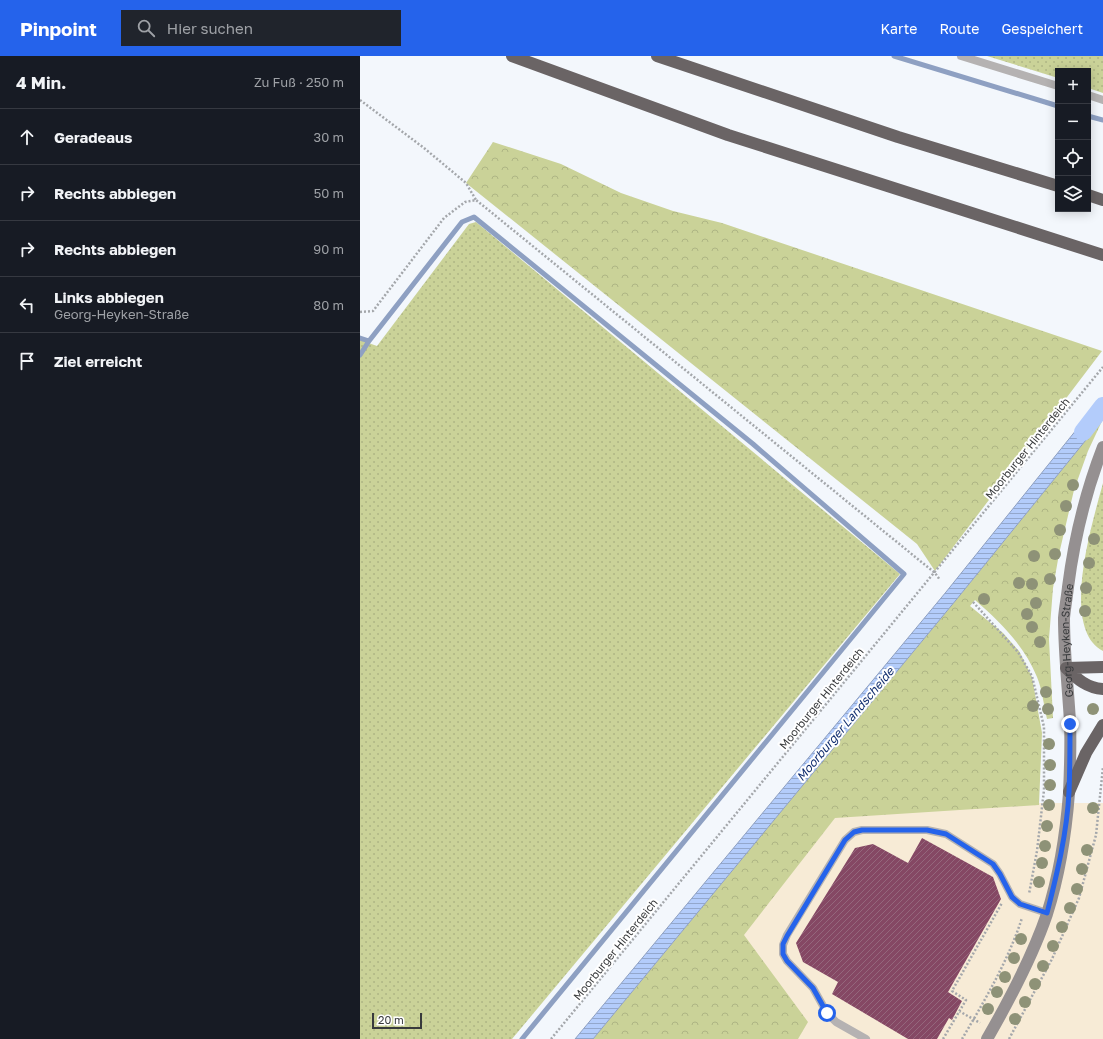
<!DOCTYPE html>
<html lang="de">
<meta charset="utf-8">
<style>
:root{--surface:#171b24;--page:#20242c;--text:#f1f3f6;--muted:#9ea1a6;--line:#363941;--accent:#2563eb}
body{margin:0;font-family:"Golos Text",sans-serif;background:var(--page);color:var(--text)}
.controls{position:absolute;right:12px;top:12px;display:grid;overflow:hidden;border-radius:0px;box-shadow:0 2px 10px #0003}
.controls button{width:36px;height:36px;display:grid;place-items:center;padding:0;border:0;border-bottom:1px solid var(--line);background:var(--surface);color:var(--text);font:20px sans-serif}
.scale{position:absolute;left:12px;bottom:10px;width:50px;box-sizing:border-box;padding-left:4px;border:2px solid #383a3c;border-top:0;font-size:11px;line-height:14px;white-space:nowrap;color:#383a3c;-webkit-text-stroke:3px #fff;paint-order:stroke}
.stop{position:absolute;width:12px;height:12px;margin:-9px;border:3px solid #2563eb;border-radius:50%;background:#fff}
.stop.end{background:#2563eb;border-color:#fff;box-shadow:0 1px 4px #0008}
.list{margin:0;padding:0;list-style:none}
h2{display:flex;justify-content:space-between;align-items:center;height:52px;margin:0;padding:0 16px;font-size:17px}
h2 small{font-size:13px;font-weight:400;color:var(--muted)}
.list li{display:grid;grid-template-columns:26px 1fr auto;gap:12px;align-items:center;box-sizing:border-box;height:56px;padding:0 16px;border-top:1px solid var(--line)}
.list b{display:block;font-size:15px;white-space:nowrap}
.list p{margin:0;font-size:13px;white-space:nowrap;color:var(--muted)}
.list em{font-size:13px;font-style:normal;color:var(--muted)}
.icon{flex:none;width:22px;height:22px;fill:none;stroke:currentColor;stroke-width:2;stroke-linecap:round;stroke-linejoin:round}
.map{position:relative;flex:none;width:743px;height:983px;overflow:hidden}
header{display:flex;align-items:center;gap:24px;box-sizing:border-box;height:56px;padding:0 20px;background:var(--accent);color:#fff}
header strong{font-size:19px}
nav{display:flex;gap:22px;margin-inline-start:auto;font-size:14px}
.search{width:280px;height:36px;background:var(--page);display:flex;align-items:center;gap:10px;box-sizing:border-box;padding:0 14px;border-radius:0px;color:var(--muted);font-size:15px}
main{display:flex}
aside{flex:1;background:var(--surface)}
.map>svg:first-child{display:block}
</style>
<header>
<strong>Pinpoint</strong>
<div class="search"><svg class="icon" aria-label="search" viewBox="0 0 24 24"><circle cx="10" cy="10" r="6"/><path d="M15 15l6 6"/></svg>Hier suchen</div>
<nav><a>Karte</a><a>Route</a><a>Gespeichert</a></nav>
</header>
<main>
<aside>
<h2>4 Min.<small>Zu Fuß · 250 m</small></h2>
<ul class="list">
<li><svg class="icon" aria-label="ahead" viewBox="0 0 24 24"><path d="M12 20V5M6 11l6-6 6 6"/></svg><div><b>Geradeaus</b></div><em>30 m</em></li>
<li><svg class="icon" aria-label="right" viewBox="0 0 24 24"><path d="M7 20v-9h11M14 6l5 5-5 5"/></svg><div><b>Rechts abbiegen</b></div><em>50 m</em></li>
<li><svg class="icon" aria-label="right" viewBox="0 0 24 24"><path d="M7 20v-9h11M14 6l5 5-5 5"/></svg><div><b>Rechts abbiegen</b></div><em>90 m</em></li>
<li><svg class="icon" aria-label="left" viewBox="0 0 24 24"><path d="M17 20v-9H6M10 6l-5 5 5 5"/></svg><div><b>Links abbiegen</b><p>Georg-Heyken-Straße</p></div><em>80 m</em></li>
<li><svg class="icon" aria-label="arrive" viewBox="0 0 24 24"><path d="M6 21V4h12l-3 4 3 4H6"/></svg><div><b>Ziel erreicht</b></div></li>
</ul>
</aside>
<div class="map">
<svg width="743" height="983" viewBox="0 0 743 983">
<defs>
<pattern id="grass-dots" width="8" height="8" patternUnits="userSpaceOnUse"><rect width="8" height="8" fill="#cad298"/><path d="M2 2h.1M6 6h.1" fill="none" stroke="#aeb584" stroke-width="1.8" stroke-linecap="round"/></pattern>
<pattern id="forest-crowns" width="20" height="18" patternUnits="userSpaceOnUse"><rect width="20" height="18" fill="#cad298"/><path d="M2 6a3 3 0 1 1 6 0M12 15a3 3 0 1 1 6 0" fill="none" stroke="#aeb584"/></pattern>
<pattern id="water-rules" width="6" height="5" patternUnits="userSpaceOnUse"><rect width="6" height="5" fill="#b3ccfb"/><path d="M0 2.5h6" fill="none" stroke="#93a7cc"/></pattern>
<pattern id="building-hatch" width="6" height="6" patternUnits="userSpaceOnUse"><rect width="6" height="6" fill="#854864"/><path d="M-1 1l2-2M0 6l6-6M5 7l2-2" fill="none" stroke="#94677c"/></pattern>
</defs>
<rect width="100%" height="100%" fill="#f3f7fc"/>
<path fill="#f7ebd6" d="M452 747H743V983H268Z"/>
<path fill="url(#grass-dots)" d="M627 0H743V37L728 32V15H698V22Z
M116 166 540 518 152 983H0V284L17 290 109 168Z
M743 427V595C699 572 733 465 743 427Z"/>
<path fill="url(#forest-crowns)" d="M133 86 201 108 261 137 313 155 362 167 742 295 575 515 557 488 106 127Z
M743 363 728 395 714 434 699 498 693 532 689 583 693 662 687 663C684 650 682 633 677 621 664 589 640 566 615 544L610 550 643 577 659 595 672 621 682 677 679 749 475 762 384 879 448 966 438 983H233L596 544Z"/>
<path fill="url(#water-rules)" stroke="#8ea0c2" d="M733 353 743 363 596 544 233 983H215L586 536Z"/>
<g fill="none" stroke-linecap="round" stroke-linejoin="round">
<path stroke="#8ea0c2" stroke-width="5" d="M534 0 698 50
M728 60 743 64
M0 282 9 285
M0 299 9 285 102 166 114 161 393 388 544 518 162 983"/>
<path stroke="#b3ccfb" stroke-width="18" d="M723 376 743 350"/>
</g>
<path fill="url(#building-hatch)" d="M562 782 633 821 641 843 588 936 602 945 592 964 589 962 577 983H548L472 938 478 926 443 906 436 887 495 792 513 788 548 807Z"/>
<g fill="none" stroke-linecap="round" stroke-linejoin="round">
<path stroke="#a4a7ab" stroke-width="2.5" stroke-dasharray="2 2" stroke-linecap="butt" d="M0 44 64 92 106 127 116 144
M0 256 13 255 84 162 105 146 116 144 137 161 575 517 580 524
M613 546 658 596 672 620 684 671V734L677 795 669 838
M599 955 620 967
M191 983 743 311
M583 983 606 944 592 935 642 847
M602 983C625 944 648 905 662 862
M649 983 692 903 719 842 736 779 743 711"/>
<path stroke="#b5b2b2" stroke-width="8" d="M601 0 698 30
M728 39 743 44
M506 983 476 966 467 957 453 932 427 905 423 898V889L427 879 485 784 494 776 502 774H567L586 778 633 808 640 818 652 841 660 848 687 857"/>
<path stroke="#959091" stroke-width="12" id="s1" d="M627 983C650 943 672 902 687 858 699 820 706 777 709 737 710 714 711 689 710 666 708 631 704 597 704 562 705 551 707 541 708 531 714 484 726 435 743 391"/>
<path stroke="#6a6465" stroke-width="12" d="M152 0 368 79 743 199
M297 0 538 81 698 130
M728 139 743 144
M706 612C717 623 727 632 743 633
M706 612 743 611
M709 736 726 697 743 669"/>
</g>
<g fill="#8e9277">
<circle cx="713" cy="429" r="6"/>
<circle cx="706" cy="450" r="6"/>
<circle cx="700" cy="474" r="6"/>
<circle cx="734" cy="483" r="6"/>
<circle cx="695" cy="498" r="6"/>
<circle cx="674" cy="500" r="6"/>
<circle cx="729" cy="507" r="6"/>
<circle cx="690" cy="523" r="6"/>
<circle cx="659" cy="527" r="6"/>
<circle cx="672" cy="528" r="6"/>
<circle cx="726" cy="532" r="6"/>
<circle cx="624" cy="543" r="6"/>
<circle cx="676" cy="547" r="6"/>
<circle cx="725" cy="555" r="6"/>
<circle cx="667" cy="558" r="6"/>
<circle cx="672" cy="571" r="6"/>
<circle cx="680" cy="586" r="6"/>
<circle cx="686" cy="636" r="6"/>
<circle cx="673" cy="650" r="6"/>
<circle cx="688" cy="653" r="6"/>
<circle cx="733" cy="653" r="6"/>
<circle cx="689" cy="688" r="6"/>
<circle cx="690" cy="709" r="6"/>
<circle cx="690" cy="729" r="6"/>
<circle cx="689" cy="749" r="6"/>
<circle cx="733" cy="752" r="6"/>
<circle cx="687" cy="770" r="6"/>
<circle cx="685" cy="790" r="6"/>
<circle cx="727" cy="794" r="6"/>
<circle cx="682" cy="807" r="6"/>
<circle cx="722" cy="813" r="6"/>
<circle cx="679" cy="826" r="6"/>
<circle cx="717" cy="833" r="6"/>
<circle cx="710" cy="852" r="6"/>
<circle cx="702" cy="871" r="6"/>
<circle cx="661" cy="883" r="6"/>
<circle cx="693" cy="890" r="6"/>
<circle cx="654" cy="902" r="6"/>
<circle cx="683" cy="910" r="6"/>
<circle cx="645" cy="921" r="6"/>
<circle cx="675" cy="928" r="6"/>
<circle cx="637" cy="936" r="6"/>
<circle cx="665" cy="946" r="6"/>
<circle cx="628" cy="953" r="6"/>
<circle cx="655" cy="963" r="6"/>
</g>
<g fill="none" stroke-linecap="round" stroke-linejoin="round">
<path stroke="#2563eb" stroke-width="5" d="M467 957 453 932 427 905 423 898V888L427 880 485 784 494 776 502 774H567L586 778 633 808 640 818 652 841 660 848 687 857C697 818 707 777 709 736 710 713 710 690 710 668"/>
</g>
<g text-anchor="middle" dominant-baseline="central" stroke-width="4" stroke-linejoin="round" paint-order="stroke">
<g font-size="11" fill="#383a3c" stroke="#fff">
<text transform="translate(667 392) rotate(-51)">Moorburger Hinterdeich</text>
<text stroke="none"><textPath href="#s1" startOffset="415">Georg-Heyken-Straße</textPath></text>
<text transform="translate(461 642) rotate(-51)">Moorburger Hinterdeich</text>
<text transform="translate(255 893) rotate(-51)">Moorburger Hinterdeich</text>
</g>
<g font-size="12" font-style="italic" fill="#102d6f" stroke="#fff">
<text transform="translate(485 668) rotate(-50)">Moorburger Landscheide</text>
</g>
</g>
</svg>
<div class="controls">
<button>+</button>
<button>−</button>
<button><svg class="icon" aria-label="locate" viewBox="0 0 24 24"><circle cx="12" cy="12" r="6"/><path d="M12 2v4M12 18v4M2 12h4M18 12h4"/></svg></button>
<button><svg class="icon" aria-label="layers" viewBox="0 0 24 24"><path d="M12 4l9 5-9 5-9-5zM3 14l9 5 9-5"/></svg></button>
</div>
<div class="scale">20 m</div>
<div class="stop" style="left:467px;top:957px"></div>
<div class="stop end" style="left:710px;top:668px"></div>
</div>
</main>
